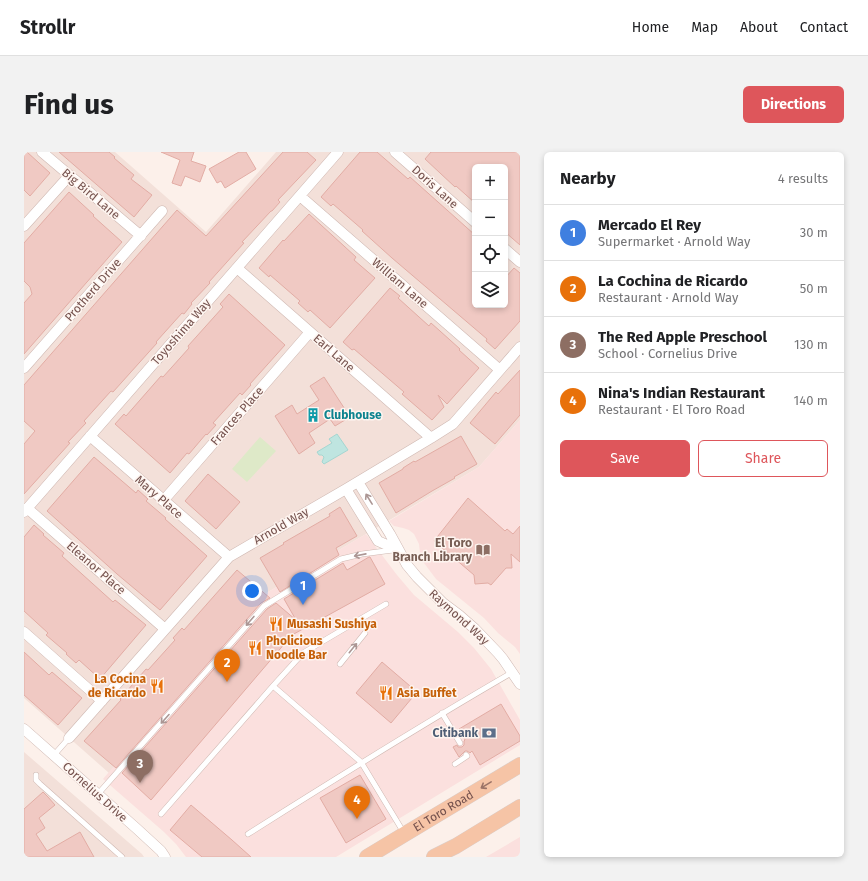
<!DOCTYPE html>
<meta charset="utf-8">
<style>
:root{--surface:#fff;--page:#f2f2f2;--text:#202124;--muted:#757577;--line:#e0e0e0;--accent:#de565b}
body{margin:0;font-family:"Fira Sans",sans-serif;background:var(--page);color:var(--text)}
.controls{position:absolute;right:12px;top:12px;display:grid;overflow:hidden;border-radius:6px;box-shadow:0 2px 6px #0003}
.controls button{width:36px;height:36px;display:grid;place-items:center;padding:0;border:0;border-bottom:1px solid var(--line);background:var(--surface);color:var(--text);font:20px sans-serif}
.you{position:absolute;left:228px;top:439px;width:14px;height:14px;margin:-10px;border:3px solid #fff;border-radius:50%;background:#1a73e8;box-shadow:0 0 0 6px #1a73e833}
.badge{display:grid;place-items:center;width:26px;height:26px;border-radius:50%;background:var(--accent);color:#fff;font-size:13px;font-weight:700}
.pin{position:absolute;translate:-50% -33px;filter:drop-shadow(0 1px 2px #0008)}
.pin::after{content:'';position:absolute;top:21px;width:14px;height:12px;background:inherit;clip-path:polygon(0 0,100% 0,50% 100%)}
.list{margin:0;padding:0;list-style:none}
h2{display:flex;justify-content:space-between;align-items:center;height:52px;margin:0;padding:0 16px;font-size:17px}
h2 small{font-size:13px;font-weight:400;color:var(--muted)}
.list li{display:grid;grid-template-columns:26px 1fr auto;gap:12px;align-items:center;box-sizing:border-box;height:56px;padding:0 16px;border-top:1px solid var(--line)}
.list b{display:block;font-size:15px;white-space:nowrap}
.list p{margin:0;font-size:13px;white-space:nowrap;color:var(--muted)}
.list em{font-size:13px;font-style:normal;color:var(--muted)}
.actions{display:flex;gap:8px;padding:12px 16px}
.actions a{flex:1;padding:9px 0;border:1px solid var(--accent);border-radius:6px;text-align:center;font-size:14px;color:var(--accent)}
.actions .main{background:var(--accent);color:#fff}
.icon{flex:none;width:22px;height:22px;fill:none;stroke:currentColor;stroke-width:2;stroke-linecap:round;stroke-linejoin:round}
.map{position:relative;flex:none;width:496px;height:705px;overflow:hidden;border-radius:6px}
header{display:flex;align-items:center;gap:24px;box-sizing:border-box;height:56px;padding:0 20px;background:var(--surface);border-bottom:1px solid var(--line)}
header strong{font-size:19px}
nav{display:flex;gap:22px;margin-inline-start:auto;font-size:14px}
.intro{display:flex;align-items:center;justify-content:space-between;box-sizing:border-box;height:96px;padding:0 24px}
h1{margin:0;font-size:28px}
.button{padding:10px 18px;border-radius:6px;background:var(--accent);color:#fff;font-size:14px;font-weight:700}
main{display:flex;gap:24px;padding:0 24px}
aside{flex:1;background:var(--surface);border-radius:6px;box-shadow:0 2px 6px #0003}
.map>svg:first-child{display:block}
</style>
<header>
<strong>Strollr</strong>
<nav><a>Home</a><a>Map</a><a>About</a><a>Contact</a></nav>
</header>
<div class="intro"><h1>Find us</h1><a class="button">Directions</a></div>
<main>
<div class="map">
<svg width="496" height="705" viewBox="0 0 496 705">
<rect width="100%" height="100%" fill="#fcf0ea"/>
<path fill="#f3e0d9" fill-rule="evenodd" d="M0 0H91L182 80 252 0H496V268L455 315 234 446 85 621 0 546ZM451 15H481V153H451Z
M0 600 118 702 120 705H0Z"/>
<path fill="#fbe0de" d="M496 268V502L491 495 474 481 460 466 412 427 400 411 396 401 395 392 390 382 385 378 379 376 370 374 365 369 455 315Z
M342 382 373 423 390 443 434 480 450 496 467 517 496 568V593L312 705H162L152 692 140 680 79 627 234 446Z
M496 685V705H462Z"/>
<path fill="#dee9c8" d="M236 285 252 299 223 330 208 317Z"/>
<path fill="#bfe5e0" stroke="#a5d6d1" d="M313 282 324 298 300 312 298 310 300 305 298 303H295L293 300 308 291 305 287Z"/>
<path fill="#f0c9c3" stroke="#e2aca4" d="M0 0H3L26 21 6 44 0 38Z
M35 0H85L91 5 90 6 110 23 107 27 128 43 110 65Z
M137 0H170L167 9 182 14 176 30 161 24 157 34 148 31 156 8Z
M215 0H222L232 17 201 36 197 29 193 31 185 17Z
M259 0H283L292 8 254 48 256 50 248 59H247L218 90 220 91 185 130 186 131 167 151 168 152 160 162 158 161 132 190 133 191 89 240 87 239 60 269 62 271 44 290 46 291 0 342V292L11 279 0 269V233L153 58 182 84Z
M336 0H353L384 27 386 25 451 83V153H481V126L490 116 496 121V169L471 197 462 189 463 187 368 106 338 79 339 78 309 52 307 54 297 45Z
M407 0H496V93L481 80V15H451V51L432 34 431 35 401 7Z
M45 40 70 63 69 64 98 90 0 202V151L8 142 6 135 0 129V91Z
M285 62 332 105 330 108 351 126 306 176 286 158 284 160 274 151 276 149 246 123 245 125 235 116 259 88 260 89Z
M366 136 376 144 374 146 405 174 407 171 416 179 436 197 435 198 455 216 423 252 414 243 420 255 408 268 378 242 380 240 330 197 328 198 319 190Z
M205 142 261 193 226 232 227 233 218 243 216 241 189 271 192 273 183 283 182 282 165 302 163 301 146 321 91 272 100 262 102 264 137 224 139 225 165 196 164 194 199 155 196 152Z
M496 218V263L471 292 446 271 472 240 474 242Z
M300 225 326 265 311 274 306 267 285 281 291 291 275 302 251 264 268 253 273 262 295 248 286 234Z
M437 284 453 312 430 325 431 326 408 339 372 361 355 331 379 317V316L390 309 391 310Z
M70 305 112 341 114 338 124 347 122 349 142 366 141 367 183 404 136 458 93 422 23 359Z
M184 322 216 350 192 377 161 349Z
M444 346 481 379 483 377 489 382 496 374V410L487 402 488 416H482L467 433 464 431 451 432 450 423 410 389Z
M316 355 333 384 312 396 315 403 256 440 236 406 260 392 259 391 306 364 305 362Z
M10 373 20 382 19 383 40 401 38 404 89 450 91 448 122 473 76 527 55 508 52 511 42 502 43 501 22 483 24 481 0 459V385Z
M345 405H346L361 432 268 483 127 648 98 621 243 457 252 451 272 468 260 447 319 411 323 418Z
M213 418 246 446 237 451 92 616 60 589 97 548 96 547 122 517 124 518 151 488 149 486 158 476 160 478Z
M0 500 25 523 28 520 58 546 34 573 0 543Z
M358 510 393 540 367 571 332 541Z
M477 552 496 584V589L456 613 448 599 446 601 443 599H441L435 605 429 595 433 593 434 595H438L440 593V589L441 588 435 577Z
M336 623 362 667 322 691 296 646Z
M19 640 24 645 31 653 15 666 21 676 12 682 23 699 56 680 70 705H0V657Z
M167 653 208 688 227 705H178L146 678Z"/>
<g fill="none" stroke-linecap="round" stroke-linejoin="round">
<defs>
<path id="service" d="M316 512 341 481
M249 534 337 610 380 681
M418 561 436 591
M30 603 45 586
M431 612 443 604 442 603
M12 623V628L16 632 98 705
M74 642 240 454 317 407 338 402 369 398
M137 662 249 534 279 501 362 452
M224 682C311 627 399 572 489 520"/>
<path id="minor" d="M18 0 117 84
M371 0 451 70
M276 44 476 218
M0 74 45 24
M481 97 496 110
M213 116 407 286
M0 216 138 59
M66 284 205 405
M334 330 366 382 383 413 393 425 419 451 435 463 451 477 474 501 479 507 496 532
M322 337 354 389 374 398
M139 349 286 180
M3 356 141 477
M0 360 314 0
M0 480 78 549
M0 577 112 676 137 699 141 705
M45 586 205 405 322 337 407 286 429 272 496 195"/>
<g id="primary">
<path id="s1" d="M343 705 381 682 496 613"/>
<path d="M410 705 432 694 496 655"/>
</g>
</defs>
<use href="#service" stroke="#cfb8b2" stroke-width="6"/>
<use href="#minor" stroke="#cfb8b2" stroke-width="11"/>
<use href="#primary" stroke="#d8cfcd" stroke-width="16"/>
<use href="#service" stroke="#fff" stroke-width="5"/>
<use href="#minor" stroke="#fff" stroke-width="10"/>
<use href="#primary" stroke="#f6c4a6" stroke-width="15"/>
</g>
<defs><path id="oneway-shaft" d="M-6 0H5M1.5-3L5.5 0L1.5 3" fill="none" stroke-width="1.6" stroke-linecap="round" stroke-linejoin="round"/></defs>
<g stroke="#ac9795">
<use href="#oneway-shaft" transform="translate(345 347) rotate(-122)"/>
<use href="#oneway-shaft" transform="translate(336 403) rotate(169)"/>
<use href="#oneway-shaft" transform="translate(226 469) rotate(131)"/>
<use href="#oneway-shaft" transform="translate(329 496) rotate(-51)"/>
<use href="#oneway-shaft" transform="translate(141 567) rotate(132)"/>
</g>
<use stroke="#9c7468" href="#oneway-shaft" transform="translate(462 633) rotate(149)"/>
<defs>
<symbol id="building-bare" viewBox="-9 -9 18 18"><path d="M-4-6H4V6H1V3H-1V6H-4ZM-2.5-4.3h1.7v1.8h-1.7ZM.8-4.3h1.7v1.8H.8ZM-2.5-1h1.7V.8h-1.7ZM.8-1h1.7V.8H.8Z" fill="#0f9aa8" stroke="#fef5f0" stroke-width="2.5" paint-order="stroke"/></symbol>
<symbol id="library-bare" viewBox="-9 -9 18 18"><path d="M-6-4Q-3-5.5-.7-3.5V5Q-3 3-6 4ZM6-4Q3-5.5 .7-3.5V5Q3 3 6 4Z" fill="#8d6e63" stroke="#fef5f0" stroke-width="2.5" paint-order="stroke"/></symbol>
<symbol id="restaurant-bare" viewBox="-9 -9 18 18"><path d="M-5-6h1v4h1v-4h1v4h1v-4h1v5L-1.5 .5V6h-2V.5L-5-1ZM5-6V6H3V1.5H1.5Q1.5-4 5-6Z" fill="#e8710a" stroke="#fef5f0" stroke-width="2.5" paint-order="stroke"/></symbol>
<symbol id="bank-bare" viewBox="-9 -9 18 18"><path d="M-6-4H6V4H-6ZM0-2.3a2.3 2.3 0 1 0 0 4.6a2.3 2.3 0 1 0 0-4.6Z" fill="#5c6f8a" stroke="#fef5f0" stroke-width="2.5" paint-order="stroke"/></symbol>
</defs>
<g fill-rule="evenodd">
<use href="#building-bare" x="279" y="253" width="20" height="20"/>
<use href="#library-bare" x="449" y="388" width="20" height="20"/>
<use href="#restaurant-bare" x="242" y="462" width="20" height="20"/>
<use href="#restaurant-bare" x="221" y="486" width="20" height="20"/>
<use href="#restaurant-bare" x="123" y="524" width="20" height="20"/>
<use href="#restaurant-bare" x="352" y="531" width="20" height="20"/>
<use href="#bank-bare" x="455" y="571" width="20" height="20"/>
</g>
<g text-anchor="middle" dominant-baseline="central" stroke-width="3" stroke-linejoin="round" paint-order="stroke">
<g font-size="12" fill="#75524e" stroke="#fef5f0">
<text transform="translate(411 35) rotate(42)">Doris Lane</text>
<text transform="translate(67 42) rotate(40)">Big Bird Lane</text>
<text transform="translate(376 131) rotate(41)">William Lane</text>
<text transform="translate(69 138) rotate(-49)">Protherd Drive</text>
<text transform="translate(157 180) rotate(-49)">Toyoshima Way</text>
<text transform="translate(310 201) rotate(41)">Earl Lane</text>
<text transform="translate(213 264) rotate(-49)">Frances Place</text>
<text transform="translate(135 345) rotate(41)">Mary Place</text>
<text transform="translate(257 374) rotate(-30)">Arnold Way</text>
<text transform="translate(72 416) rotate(41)">Eleanor Place</text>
<text transform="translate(435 465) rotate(42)">Raymond Way</text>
<text transform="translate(71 640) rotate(42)">Cornelius Drive</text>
<text stroke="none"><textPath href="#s1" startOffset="89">El Toro Road</textPath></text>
</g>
<g font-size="12" font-weight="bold" fill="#0d838f" stroke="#fef5f0" text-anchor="start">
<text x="300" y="263">Clubhouse</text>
</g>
<g font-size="12" font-weight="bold" fill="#785e54" stroke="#fef5f0" text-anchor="end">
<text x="448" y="391">El Toro<tspan x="448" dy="14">Branch Library</tspan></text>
</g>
<g font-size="12" font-weight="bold" fill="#c56008" stroke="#fef5f0" text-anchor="start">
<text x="263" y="472">Musashi Sushiya</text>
<text x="242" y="489">Pholicious<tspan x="242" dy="14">Noodle Bar</tspan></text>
<text x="122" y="527" text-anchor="end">La Cocina<tspan x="122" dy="14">de Ricardo</tspan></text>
<text x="373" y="541">Asia Buffet</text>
</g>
<g font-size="12" font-weight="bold" fill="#4e5e75" stroke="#fef5f0" text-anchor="end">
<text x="454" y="581">Citibank</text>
</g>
</g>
</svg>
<div class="controls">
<button>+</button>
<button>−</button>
<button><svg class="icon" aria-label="locate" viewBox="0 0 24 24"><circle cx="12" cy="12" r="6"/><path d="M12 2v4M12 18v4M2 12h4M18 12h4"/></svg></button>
<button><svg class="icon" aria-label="layers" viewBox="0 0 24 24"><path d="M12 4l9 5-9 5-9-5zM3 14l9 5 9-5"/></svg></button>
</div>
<div class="you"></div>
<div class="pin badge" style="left:279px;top:453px;background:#3f7fe0">1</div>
<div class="pin badge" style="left:203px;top:530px;background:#e8710a">2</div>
<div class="pin badge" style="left:116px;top:631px;background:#8d6e63">3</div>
<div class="pin badge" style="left:333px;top:667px;background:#e8710a">4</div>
</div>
<aside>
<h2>Nearby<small>4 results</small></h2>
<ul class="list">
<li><span class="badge" style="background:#3f7fe0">1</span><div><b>Mercado El Rey</b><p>Supermarket · Arnold Way</p></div><em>30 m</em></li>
<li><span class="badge" style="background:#e8710a">2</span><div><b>La Cochina de Ricardo</b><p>Restaurant · Arnold Way</p></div><em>50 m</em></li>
<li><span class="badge" style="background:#8d6e63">3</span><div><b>The Red Apple Preschool</b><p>School · Cornelius Drive</p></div><em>130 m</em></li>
<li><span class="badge" style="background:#e8710a">4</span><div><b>Nina's Indian Restaurant</b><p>Restaurant · El Toro Road</p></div><em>140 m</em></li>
</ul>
<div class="actions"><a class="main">Save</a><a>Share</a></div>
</aside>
</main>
